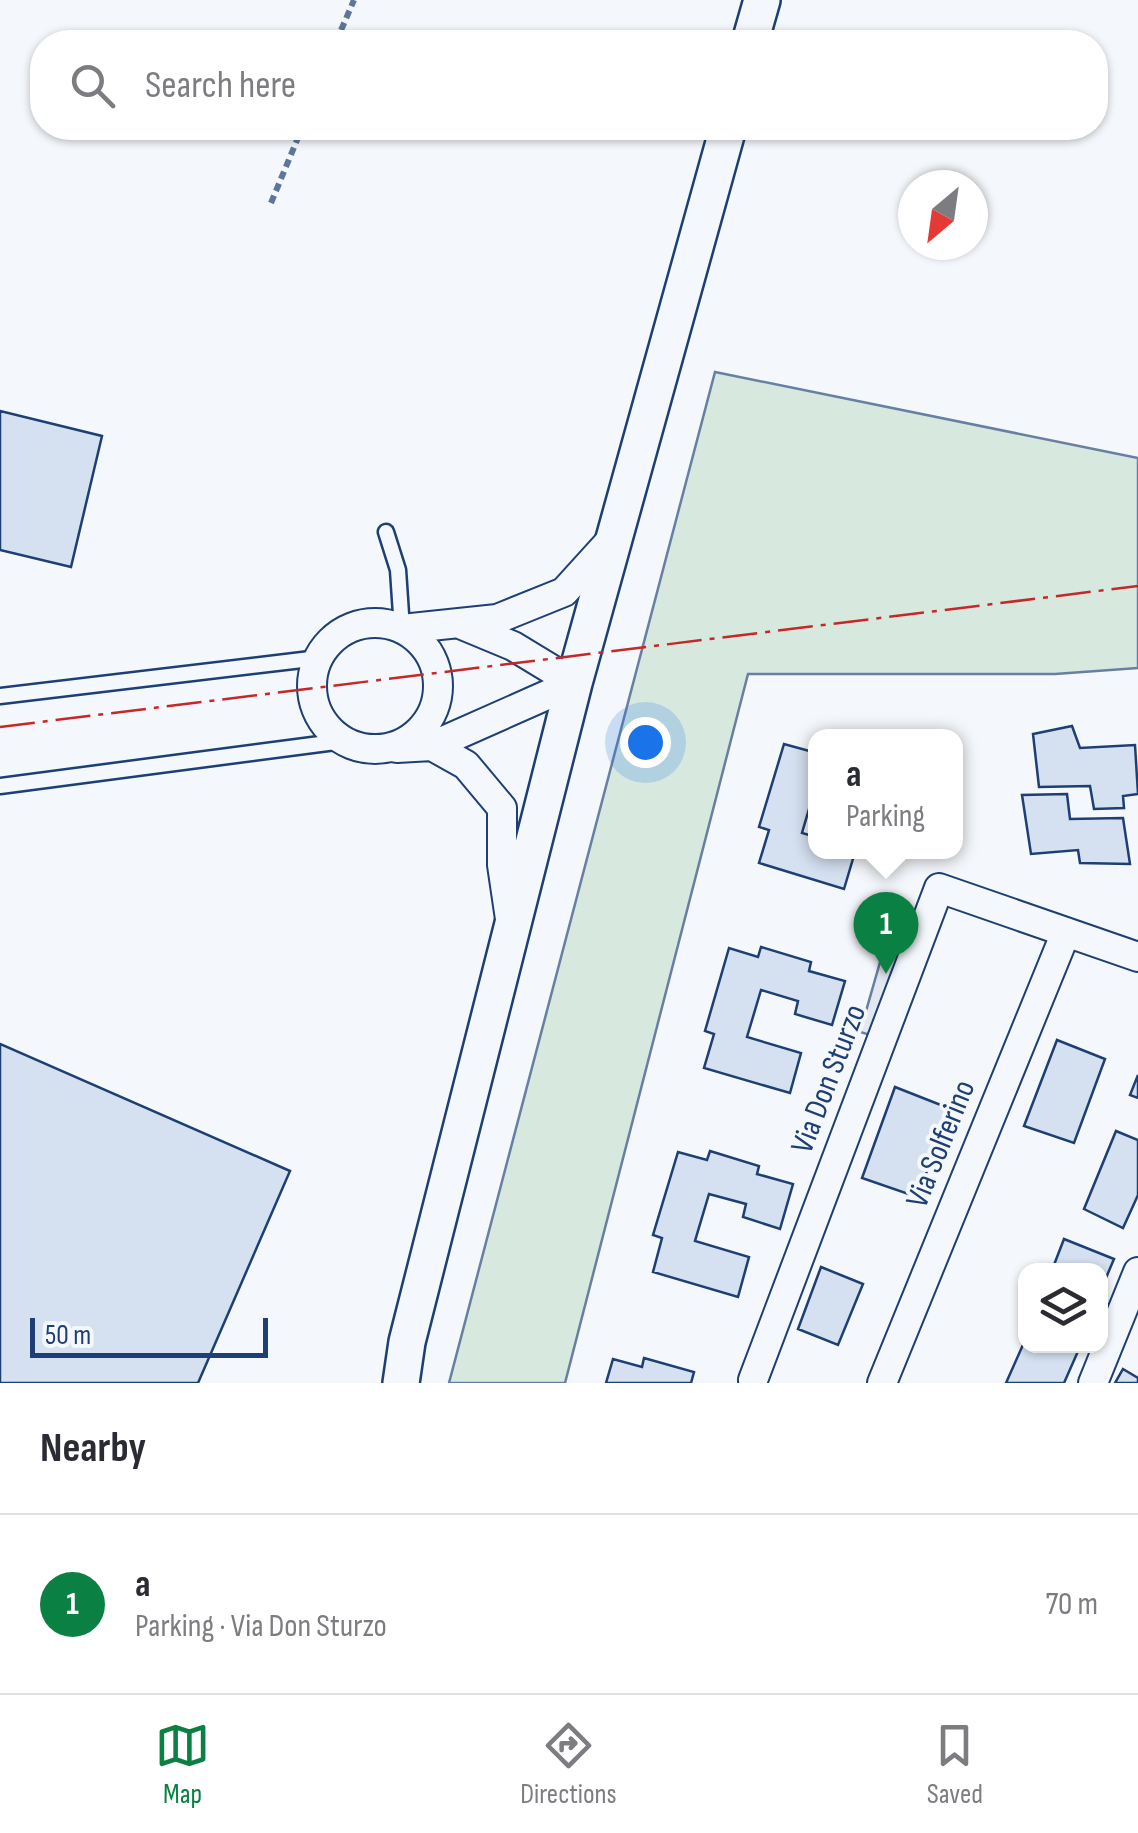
<!DOCTYPE html>
<meta charset="utf-8">
<style>
:root{--surface:#fff;--page:#f7f7f7;--text:#2b2b33;--muted:#7c7c81;--line:#e1e1e2;--accent:#0b8043}
body{margin:0;font-family:"Sofia Sans Condensed",sans-serif;background:var(--page);color:var(--text)}
.controls{position:absolute;right:30px;bottom:30px;display:grid;overflow:hidden;border-radius:20px;box-shadow:0 2px 8px #0004}
.controls button{width:90px;height:90px;display:grid;place-items:center;padding:0;border:0;border-bottom:2px solid var(--line);background:var(--surface);color:var(--text);font:50px sans-serif}
.compass{position:absolute;left:898px;top:170px;width:90px;height:90px;border-radius:50%;background:var(--surface);box-shadow:0 2px 8px #0004;rotate:209deg}
.scale{position:absolute;left:30px;bottom:25px;width:238px;box-sizing:border-box;padding-left:10px;border:5px solid #1d3f73;border-top:0;font-size:28px;line-height:35px;white-space:nowrap;color:#1d3f73;-webkit-text-stroke:8px #f4f7fb;paint-order:stroke}
.you{position:absolute;left:645px;top:742px;width:35px;height:35px;margin:-25px;border:8px solid #fff;border-radius:50%;background:#1a73e8;box-shadow:0 0 0 15px #1a73e833}
.badge{display:grid;place-items:center;width:65px;height:65px;border-radius:50%;background:var(--accent);color:#fff;font-size:32px;font-weight:700}
.pin{position:absolute;translate:-50% -82px;filter:drop-shadow(0 2px 5px #0008)}
.pin::after{content:'';position:absolute;top:52px;width:35px;height:30px;background:inherit;clip-path:polygon(0 0,100% 0,50% 100%)}
.popup{position:absolute;left:808px;top:729px;width:155px;height:130px;box-sizing:border-box;display:grid;place-content:center;border-radius:20px;background:var(--surface);filter:drop-shadow(0 2px 8px #0005);font-size:32px;white-space:nowrap;color:var(--muted)}
.popup b{font-size:38px;color:var(--text)}
.popup::after{content:'';position:absolute;left:50%;top:100%;margin-left:-20px;border:20px solid transparent;border-top-color:var(--surface)}
.list{margin:0;padding:0;list-style:none}
h2{display:flex;justify-content:space-between;align-items:center;height:130px;margin:0;padding:0 40px;font-size:42px}
h2 small{font-size:32px;font-weight:400;color:var(--muted)}
.list li{display:grid;grid-template-columns:65px 1fr auto;gap:30px;align-items:center;box-sizing:border-box;height:180px;padding:0 40px;border-top:2px solid var(--line)}
.list b{display:block;font-size:38px;white-space:nowrap}
.list p{margin:0;font-size:32px;white-space:nowrap;color:var(--muted)}
.list em{font-size:32px;font-style:normal;color:var(--muted)}
.icon{flex:none;width:55px;height:55px;fill:none;stroke:currentColor;stroke-width:2;stroke-linecap:round;stroke-linejoin:round}
.map{position:relative;flex:none;width:1138px;height:1383px;overflow:hidden}
.search{position:absolute;background:var(--surface);box-shadow:0 2px 8px #0004;left:30px;right:30px;top:30px;height:110px;display:flex;align-items:center;gap:25px;box-sizing:border-box;padding:0 35px;border-radius:40px;color:var(--muted);font-size:38px}
.sheet{height:310px;background:var(--surface)}
nav{display:flex;justify-content:space-around;align-items:center;box-sizing:border-box;height:140px;border-top:2px solid var(--line);background:var(--surface);font-size:28px;color:var(--muted)}
nav a{display:grid;justify-items:center;gap:5px}
nav .on{color:var(--accent)}
.map>svg:first-child{display:block}
</style>
<div class="map">
<svg width="1138" height="1383" viewBox="0 0 1138 1383">
<rect width="100%" height="100%" fill="#f4f7fb"/>
<path fill="#d7e8df" stroke="#687fa3" stroke-width="2.5" d="M715 372 1138 458V668L1055 674H748L565 1383H449Z"/>
<path fill="#e3e8f0" stroke="#687fa3" stroke-width="2.5" d="M895 910 912 915 877 1037 860 1032Z"/>
<path fill="#d5e0f0" stroke="#1d3f73" stroke-width="2.5" d="M0 411 102 436 71 567 0 550Z
M1072 726 1080 748 1135 745 1138 794 1123 796 1124 808 1094 809 1090 786 1039 787 1033 734Z
M816 743V785L802 833 816 837V852H855L844 889 759 863 769 830 759 827 784 744 813 752Z
M1067 794 1070 819 1123 818 1130 864 1080 863 1078 850 1031 854 1022 795Z
M761 947 811 962 809 971 845 981 832 1025 795 1014 798 1001 761 990 747 1037 801 1053 790 1093 704 1068 714 1034 705 1031 729 948 758 957Z
M1057 1040 1105 1059 1074 1143 1024 1126Z
M0 1044 290 1171 198 1383H0Z
M1138 1075V1098L1130 1095Z
M895 1087 951 1109 917 1197 862 1178Z
M1116 1131 1138 1140V1195L1123 1228 1084 1209Z
M710 1151 759 1166 757 1174 793 1184 780 1229 743 1217 746 1204 709 1194 695 1241 749 1257 738 1297 653 1272 662 1238 653 1235 678 1152 707 1160Z
M1064 1239 1114 1259 1100 1292V1270H1052Z
M821 1267 863 1284 838 1345 798 1329Z
M1026 1338V1346H1071L1079 1349 1064 1383H1006Z
M644 1358 694 1372 691 1383H606L613 1359 642 1367Z
M1123 1369 1138 1378V1383H1115Z"/>
<g fill="none" stroke-linecap="round" stroke-linejoin="round">
<defs>
<path id="service" d="M386 532 398 570 402 629
M0 696 319 658
M0 786 343 741"/>
<path id="minor" d="M312 686a63 63 0 1 1 126 0a63 63 0 1 1-126 0Z
M460 624 513 646 574 683
M402 629 497 619 564 592 613 538
M432 746 574 683
M397 748 432 746 466 765 502 808V865L510 919
M753 1380 939 888 1138 957
M882 1383 1066 932
M1093 1383 1138 1272"/>
<path id="tertiary" d="M750 42 762 0
M401 1383 407 1342 574 683 728 128"/>
</defs>
<use href="#service" stroke="#1d3f73" stroke-width="19"/>
<use href="#minor" stroke="#1d3f73" stroke-width="32"/>
<use href="#tertiary" stroke="#1d3f73" stroke-width="40"/>
<path stroke="#5e769c" stroke-width="6" stroke-dasharray="8 5" stroke-linecap="butt" d="M336 42 354 0
M271 203 302 128"/>
<use href="#service" stroke="#f4f7fb" stroke-width="14"/>
<use href="#minor" stroke="#f4f7fb" stroke-width="28"/>
<use href="#tertiary" stroke="#f4f7fb" stroke-width="35"/>
<path stroke="#c62828" stroke-width="2.5" stroke-dasharray="35 8 5 8" stroke-linecap="butt" d="M0 727 1138 586"/>
</g>
<g text-anchor="middle" dominant-baseline="central" stroke-width="8" stroke-linejoin="round" paint-order="stroke">
<g font-size="32" fill="#1d3f73" stroke="#f4f7fb">
<text transform="translate(829 1079) rotate(-69)">Via Don Sturzo</text>
<text transform="translate(941 1144) rotate(-68)">Via Solferino</text>
</g>
</g>
</svg>
<div class="controls">
<button><svg class="icon" aria-label="layers" viewBox="0 0 24 24"><path d="M12 4l9 5-9 5-9-5zM3 14l9 5 9-5"/></svg></button>
</div>
<svg class="compass" viewBox="-18 -18 36 36"><path d="M0-13l5 13h-10z" fill="#e53935"/><path d="M0 13l5-13h-10z" fill="#7c7c81"/></svg>
<div class="scale">50 m</div>
<div class="you"></div>
<div class="pin badge" style="left:886px;top:974px">1</div>
<div class="popup"><b>a</b>Parking</div>
<div class="search"><svg class="icon" aria-label="search" viewBox="0 0 24 24"><circle cx="10" cy="10" r="6"/><path d="M15 15l6 6"/></svg>Search here</div>
</div>
<section class="sheet">
<h2>Nearby<small></small></h2>
<ul class="list">
<li><span class="badge">1</span><div><b>a</b><p>Parking · Via Don Sturzo</p></div><em>70 m</em></li>
</ul>
</section>
<nav>
<a class="on"><svg class="icon" aria-label="map" viewBox="0 0 24 24"><path d="M3 6l6-2 6 2 6-2v14l-6 2-6-2-6 2zM9 4v14M15 6v14"/></svg>Map</a>
<a><svg class="icon" aria-label="directions" viewBox="0 0 24 24"><path d="M12 3l9 9-9 9-9-9zM9 14v-3h6M13 9l2 2-2 2"/></svg>Directions</a>
<a><svg class="icon" aria-label="saved" viewBox="0 0 24 24"><path d="M7 4h10v16l-5-4-5 4z"/></svg>Saved</a>
</nav>
